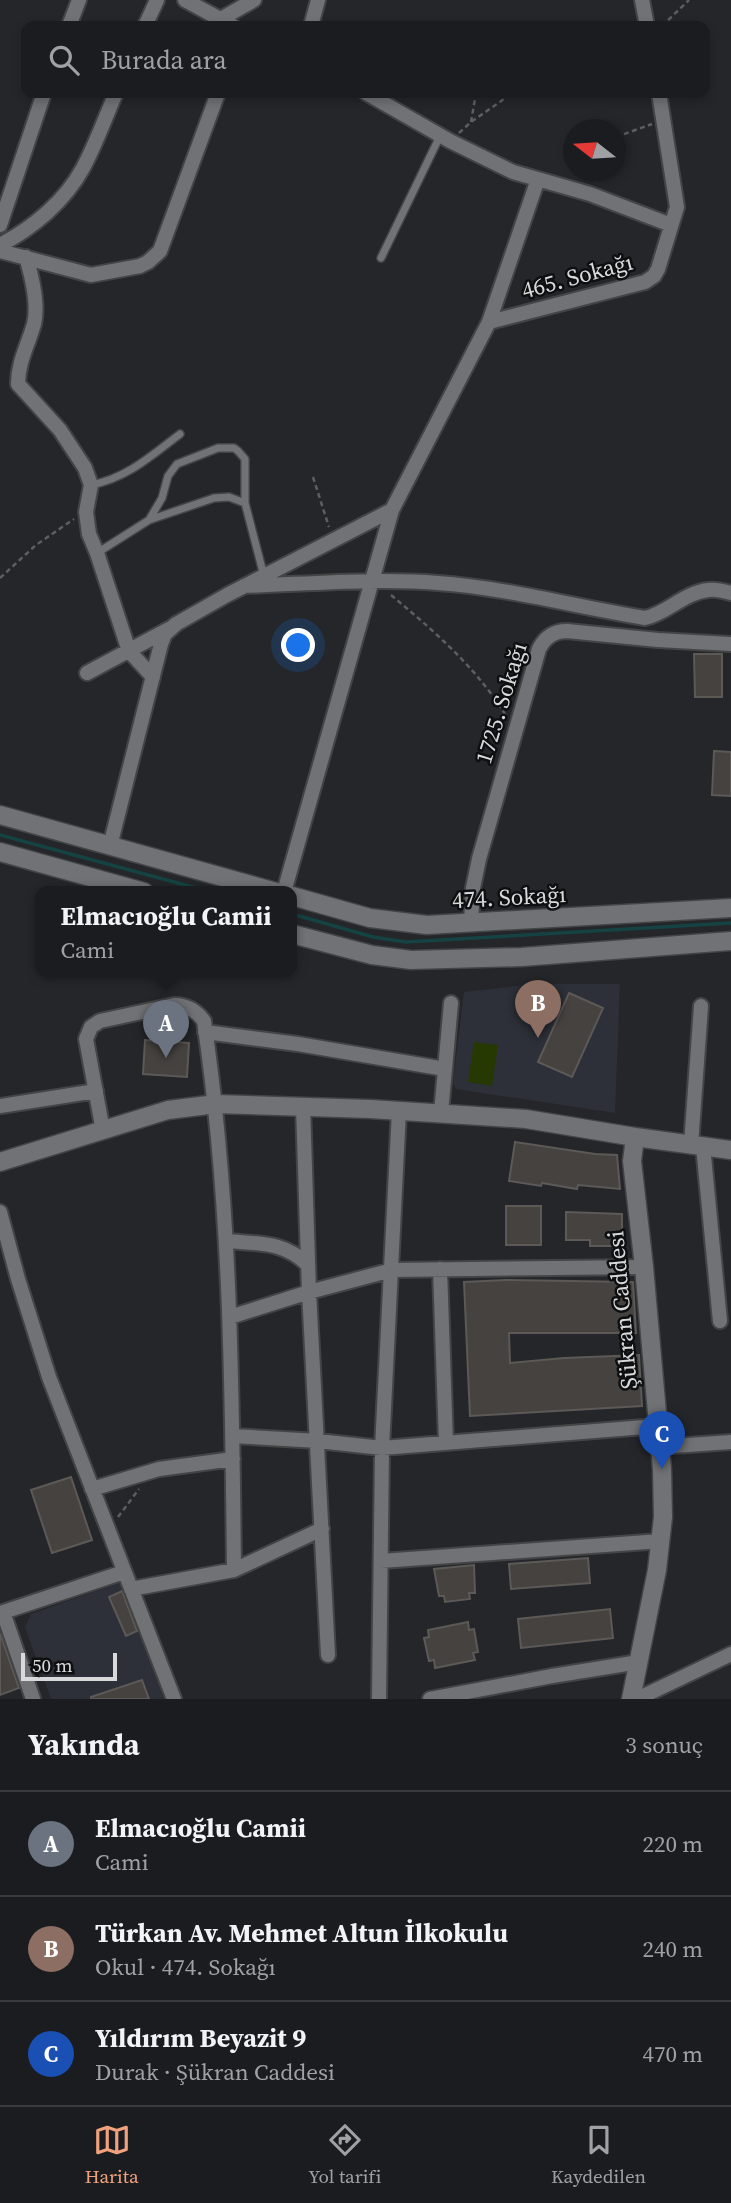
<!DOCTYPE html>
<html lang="tr">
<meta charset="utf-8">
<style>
:root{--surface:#1b1c1f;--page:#28292c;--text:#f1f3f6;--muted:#a0a1a4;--line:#393a3d;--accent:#f1a17d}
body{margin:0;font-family:"Source Serif 4",serif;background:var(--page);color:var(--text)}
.compass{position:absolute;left:563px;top:119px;width:63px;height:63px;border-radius:50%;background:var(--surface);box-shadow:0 4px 10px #0003;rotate:287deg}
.scale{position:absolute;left:21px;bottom:18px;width:96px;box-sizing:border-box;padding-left:7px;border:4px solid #d8d9da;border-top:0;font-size:19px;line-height:24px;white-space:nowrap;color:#d8d9da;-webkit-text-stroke:5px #0e0f10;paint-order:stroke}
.you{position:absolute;left:299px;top:646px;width:24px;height:24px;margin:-18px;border:5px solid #fff;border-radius:50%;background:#1a73e8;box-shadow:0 0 0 10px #1a73e833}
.badge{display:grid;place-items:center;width:46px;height:46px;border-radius:50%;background:var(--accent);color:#fff;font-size:23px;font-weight:700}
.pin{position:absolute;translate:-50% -58px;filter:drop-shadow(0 2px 4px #0008)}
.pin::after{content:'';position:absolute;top:37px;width:24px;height:21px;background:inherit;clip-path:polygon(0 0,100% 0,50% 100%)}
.popup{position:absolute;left:35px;top:886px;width:262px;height:91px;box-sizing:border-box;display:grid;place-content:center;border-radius:14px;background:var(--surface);filter:drop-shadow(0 2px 5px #0005);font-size:23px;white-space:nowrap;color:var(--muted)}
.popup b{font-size:26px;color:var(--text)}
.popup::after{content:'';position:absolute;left:50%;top:100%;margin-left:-14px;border:14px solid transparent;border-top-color:var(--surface)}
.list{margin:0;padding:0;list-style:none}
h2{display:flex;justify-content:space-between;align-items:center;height:91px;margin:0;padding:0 28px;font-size:30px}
h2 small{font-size:23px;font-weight:400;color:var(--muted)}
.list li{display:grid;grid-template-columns:46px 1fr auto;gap:21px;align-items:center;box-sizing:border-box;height:105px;padding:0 28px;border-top:2px solid var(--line)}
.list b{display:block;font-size:26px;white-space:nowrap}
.list p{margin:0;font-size:23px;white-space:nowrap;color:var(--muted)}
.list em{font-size:23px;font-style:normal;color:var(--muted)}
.icon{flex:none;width:38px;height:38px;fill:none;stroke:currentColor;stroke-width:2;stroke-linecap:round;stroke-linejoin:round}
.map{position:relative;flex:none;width:731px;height:1699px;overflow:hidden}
.search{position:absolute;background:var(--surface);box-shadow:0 4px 10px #0003;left:21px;right:21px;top:21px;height:77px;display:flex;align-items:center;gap:18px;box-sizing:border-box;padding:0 24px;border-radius:14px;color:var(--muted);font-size:26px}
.sheet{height:406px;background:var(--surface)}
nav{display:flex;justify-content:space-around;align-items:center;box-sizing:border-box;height:98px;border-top:2px solid var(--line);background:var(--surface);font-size:19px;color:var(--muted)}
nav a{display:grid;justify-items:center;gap:4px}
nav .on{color:var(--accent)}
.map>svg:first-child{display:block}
</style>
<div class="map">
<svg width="731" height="1699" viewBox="0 0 731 1699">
<rect width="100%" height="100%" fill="#242629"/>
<path fill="#2d3038" d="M536 984H620L615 1113 456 1089 453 1083 464 992Z
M124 1581 164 1699H51L25 1627 31 1614Z"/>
<path fill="#273902" d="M474 1042 498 1045 492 1086 468 1082Z"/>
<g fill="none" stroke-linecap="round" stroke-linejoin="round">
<path stroke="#154343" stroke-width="3.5" d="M0 835 211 892
M292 914 373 937 406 942 731 923"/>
</g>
<path fill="#45423f" stroke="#5c5957" stroke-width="2" d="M694 654H722V697H695Z
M714 751 731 752V796L712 795Z
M569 993 603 1008 572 1077 538 1062Z
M145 1040 189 1043 187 1077 143 1074Z
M515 1142 595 1154 617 1155 620 1189 578 1185 577 1189 542 1183 541 1186 509 1181Z
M506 1206H541V1245H506Z
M566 1212 622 1214V1246H590V1240H566Z
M506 1280 633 1282 636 1333H509L510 1363 564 1358 639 1355 642 1406 470 1416 464 1282Z
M71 1477 92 1540 52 1553 31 1490Z
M588 1558 590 1583 511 1589 509 1564Z
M474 1565 475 1593H469L470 1599 445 1602 444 1596H439L434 1569Z
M122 1591 137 1631 126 1636 109 1597Z
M610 1609 613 1638 521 1648 518 1619Z
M468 1622 469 1630 474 1629 478 1652 473 1653 475 1660 435 1668 434 1660 429 1661 424 1638 429 1637 428 1630Z
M0 1633 19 1688 0 1695Z
M142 1680 149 1699H91V1697Z"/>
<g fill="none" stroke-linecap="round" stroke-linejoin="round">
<defs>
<path id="service" d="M381 258 440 136
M91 485C127 478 151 456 180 434
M149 520 162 498 168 476 177 464 218 448H234L238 451 245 459V503L264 576
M97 553 149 520 214 498 229 497 245 503"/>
<path id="minor" d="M185 0 233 26
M642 0 647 26
M219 20 254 0
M69 26 79 0
M145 26 157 0
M311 26 318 0
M366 93 450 141 513 172 590 194 671 225
M0 225 44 93
M0 245C33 228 65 201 83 168 96 144 105 118 116 93
M0 251 91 275 140 266 148 262 160 251 218 93
M26 257C32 277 39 304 34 324 28 345 18 362 18 384L60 430 85 468 91 485 86 512 89 534 97 553 129 651 153 677
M489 322 645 282 654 276 658 269 677 207 659 93
M244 586C308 584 374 578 438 583 508 588 576 607 645 618 668 613 683 593 708 590 715 589 724 591 731 593
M87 673 169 629
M110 846 161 644 165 634 176 624 227 595 392 510
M284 892 392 510 489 322 538 179
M471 923 473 888 479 859 539 649C545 637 554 631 567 631L658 640 731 644
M205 1032 298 1044 445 1069
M0 1106 96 1091
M303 1106 309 1292 328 1655
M441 1113 451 1003
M103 1131 86 1039 91 1027 100 1021 174 1005C187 1005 196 1010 204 1021 231 1203 232 1386 234 1570L131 1589
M691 1145 701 1006
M703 1146 720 1321
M0 1212 18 1279 49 1377 174 1699
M227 1241C259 1244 284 1241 308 1265
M440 1269 446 1443
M230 1317 309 1292 392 1270 644 1267
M233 1436 318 1441 382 1448 657 1426
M659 1447 731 1442
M92 1489 159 1469 233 1459
M381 1561 661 1541
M234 1570 322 1529
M3 1612 33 1699
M0 1613 124 1572
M379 1699 382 1448 399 1110
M430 1699 552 1676 639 1662
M637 1699 731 1654"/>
<path id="tertiary" d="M0 815 276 892
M0 852 144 892
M292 896 370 918 427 925 731 908
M292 934 372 955 411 960 522 957 731 941
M0 1162 168 1110 216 1104 370 1109 526 1119 635 1137 731 1150
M631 1699 657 1570 663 1517 662 1469 644 1267 632 1161 635 1137"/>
</defs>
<use href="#service" stroke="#434445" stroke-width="10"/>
<use href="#minor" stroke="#434445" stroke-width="18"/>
<use href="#tertiary" stroke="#434445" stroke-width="21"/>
<path stroke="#5c5e61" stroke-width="2.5" stroke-dasharray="5 3.5" stroke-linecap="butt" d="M662 26 689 0
M471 122 476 93
M459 133 471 122 507 97
M616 137 652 124
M596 182 598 172
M313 477 329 527
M0 578 36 545 74 519
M391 595C434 631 477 668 506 716
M118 1517 139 1489"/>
<use href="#service" stroke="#707275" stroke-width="7"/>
<use href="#minor" stroke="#707275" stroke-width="14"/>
<use href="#tertiary" stroke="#707275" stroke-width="18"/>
</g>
<g text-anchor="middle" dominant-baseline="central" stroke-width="5" stroke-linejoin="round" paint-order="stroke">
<g font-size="23" fill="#d8d9da" stroke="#0e0f10">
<text transform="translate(577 276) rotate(-15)">465. Sokağı</text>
<text transform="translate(501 703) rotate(-73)">1725. Sokağı</text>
<text transform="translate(509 897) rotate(-3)">474. Sokağı</text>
<text transform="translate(622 1310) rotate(-95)">Şükran Caddesi</text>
</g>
</g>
</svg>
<svg class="compass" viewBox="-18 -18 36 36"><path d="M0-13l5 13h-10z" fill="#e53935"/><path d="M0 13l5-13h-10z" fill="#a0a1a4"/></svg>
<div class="scale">50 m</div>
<div class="you"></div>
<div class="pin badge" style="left:166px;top:1058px;background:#6b7280">A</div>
<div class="popup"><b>Elmacıoğlu Camii</b>Cami</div>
<div class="pin badge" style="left:538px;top:1038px;background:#8d6e63">B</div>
<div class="pin badge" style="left:662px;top:1469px;background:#1a4fb4">C</div>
<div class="search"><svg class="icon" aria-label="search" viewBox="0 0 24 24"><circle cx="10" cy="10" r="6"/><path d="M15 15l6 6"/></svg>Burada ara</div>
</div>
<section class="sheet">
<h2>Yakında<small>3 sonuç</small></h2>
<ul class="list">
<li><span class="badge" style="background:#6b7280">A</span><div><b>Elmacıoğlu Camii</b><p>Cami</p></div><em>220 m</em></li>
<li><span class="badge" style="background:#8d6e63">B</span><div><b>Türkan Av. Mehmet Altun İlkokulu</b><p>Okul · 474. Sokağı</p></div><em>240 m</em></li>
<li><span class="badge" style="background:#1a4fb4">C</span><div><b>Yıldırım Beyazit 9</b><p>Durak · Şükran Caddesi</p></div><em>470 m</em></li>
</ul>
</section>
<nav>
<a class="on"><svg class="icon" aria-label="map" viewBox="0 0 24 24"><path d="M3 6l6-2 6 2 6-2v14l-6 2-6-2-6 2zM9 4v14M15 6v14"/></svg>Harita</a>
<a><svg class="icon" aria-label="directions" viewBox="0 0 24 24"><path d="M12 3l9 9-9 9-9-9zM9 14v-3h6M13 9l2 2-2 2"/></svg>Yol tarifi</a>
<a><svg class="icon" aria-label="saved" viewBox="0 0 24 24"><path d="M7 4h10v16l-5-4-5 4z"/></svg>Kaydedilen</a>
</nav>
